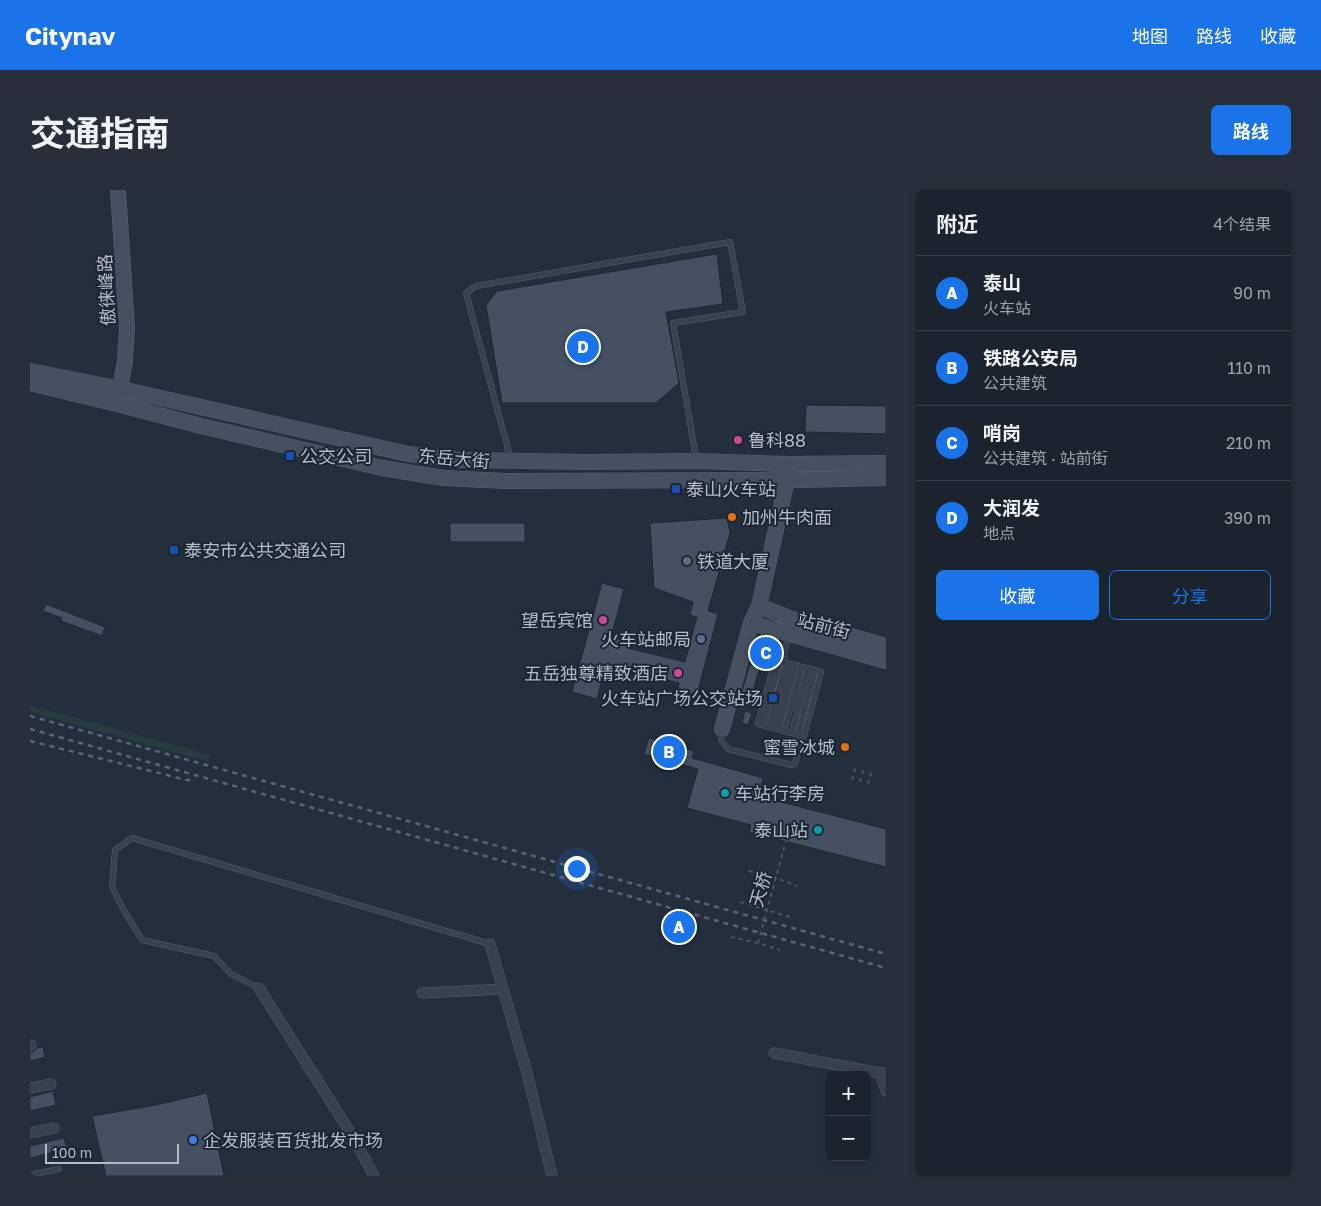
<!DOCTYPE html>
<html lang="zh">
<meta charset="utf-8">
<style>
:root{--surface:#1b232e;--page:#282f3a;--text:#f1f3f6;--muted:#a0a4aa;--line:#39404a;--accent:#1a73e8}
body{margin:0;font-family:"Golos Text","Noto Sans SC",sans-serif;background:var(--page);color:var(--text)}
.controls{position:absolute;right:15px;bottom:15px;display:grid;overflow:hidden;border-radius:8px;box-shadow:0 2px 8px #0003}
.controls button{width:45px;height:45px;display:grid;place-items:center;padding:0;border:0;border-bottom:1px solid var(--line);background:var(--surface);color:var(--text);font:25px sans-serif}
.scale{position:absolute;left:15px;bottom:12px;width:134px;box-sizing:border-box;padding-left:5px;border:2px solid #b4bcc9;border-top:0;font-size:14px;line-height:18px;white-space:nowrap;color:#b4bcc9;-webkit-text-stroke:4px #1d2633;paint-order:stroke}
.you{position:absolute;left:546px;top:678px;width:18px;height:18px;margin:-12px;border:4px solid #fff;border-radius:50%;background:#1a73e8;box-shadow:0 0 0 8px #1a73e833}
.badge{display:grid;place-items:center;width:32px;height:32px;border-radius:50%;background:var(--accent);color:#fff;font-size:16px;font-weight:700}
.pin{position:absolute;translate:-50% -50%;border:2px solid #fff;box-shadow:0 1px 5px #0006}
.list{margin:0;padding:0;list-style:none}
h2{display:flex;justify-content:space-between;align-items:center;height:65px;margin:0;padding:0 20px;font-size:21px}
h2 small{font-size:16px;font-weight:400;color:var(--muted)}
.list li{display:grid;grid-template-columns:32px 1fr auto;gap:15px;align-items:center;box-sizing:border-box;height:75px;padding:0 20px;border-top:1px solid var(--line)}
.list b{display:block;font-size:19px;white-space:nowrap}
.list p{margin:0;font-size:16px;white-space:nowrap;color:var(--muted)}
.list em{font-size:16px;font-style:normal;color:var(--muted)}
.actions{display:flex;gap:10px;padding:15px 20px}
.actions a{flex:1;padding:11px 0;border:1px solid var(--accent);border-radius:8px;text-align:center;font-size:18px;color:var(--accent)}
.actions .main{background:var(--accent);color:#fff}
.map{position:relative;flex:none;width:856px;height:986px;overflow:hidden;border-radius:8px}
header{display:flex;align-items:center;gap:30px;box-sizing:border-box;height:70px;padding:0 25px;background:var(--accent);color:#fff}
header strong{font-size:24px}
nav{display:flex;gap:28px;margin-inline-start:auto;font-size:18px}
.intro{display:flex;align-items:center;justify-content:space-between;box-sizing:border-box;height:120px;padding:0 30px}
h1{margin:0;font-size:35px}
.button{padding:12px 22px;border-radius:8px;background:var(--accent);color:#fff;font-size:18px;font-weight:700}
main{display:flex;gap:30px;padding:0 30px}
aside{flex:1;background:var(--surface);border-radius:8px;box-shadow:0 2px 8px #0003}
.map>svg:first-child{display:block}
</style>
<header>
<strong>Citynav</strong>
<nav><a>地图</a><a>路线</a><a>收藏</a></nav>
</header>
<div class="intro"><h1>交通指南</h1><a class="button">路线</a></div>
<main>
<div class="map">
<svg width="856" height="986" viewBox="0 0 856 986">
<rect width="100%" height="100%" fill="#242f3e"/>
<path fill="#263c3f" d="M0 515 181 565 179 572 0 522Z"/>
<path fill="#455162" stroke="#1f2835" d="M687 64 693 114 636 122 649 193 626 213H472L456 115 467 101Z
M776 215 856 216V244L775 242Z
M697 328 700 343 678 421 688 424 667 505 648 500 649 493 576 474 567 509 542 502 572 393 594 399 581 447 599 452 598 458 655 472 667 427 660 425 663 412 624 398 620 333Z
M420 333H495V352H420Z
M16 414 75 437 72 446 31 431 32 428 13 421Z
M734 455 742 457 739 470 730 468Z
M720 474 730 477 719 514 709 511Z
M715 521 722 523 718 535 712 533Z
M619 548 664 561 662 568 733 588 728 606 856 639V677L719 642 721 635 657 618 668 579 614 564Z
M13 857 15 867 0 871V862L4 861 7 858Z
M23 901 26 915 0 921V907Z
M177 903 194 986H76L62 926 126 915Z
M34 948 37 959 0 968V956Z"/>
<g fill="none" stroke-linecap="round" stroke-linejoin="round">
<defs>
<path id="lane" d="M481 270 436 103 446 96 700 52 713 122 643 133 666 268
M745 470 791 482 774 546 728 534Z
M753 472 758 446
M733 535 750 471
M738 537 756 473
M743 538 761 474
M748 539 766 475
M692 541 691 550 698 559 761 575 765 574 772 546
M754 541 772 477
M762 543 778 478
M768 545 785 480
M229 798 201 784 184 766 112 750 92 717 82 697 85 660 102 648 460 754
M0 985 29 979"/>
<path id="street" d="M460 754 497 883 522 986
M229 798 323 947 344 986
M392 803 473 799
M0 855H1
M744 863 850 883
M855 883H850L856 901
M0 898 21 894
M0 943 24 938"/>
<path id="secondary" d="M88 0 97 138 95 171 88 208
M0 181 91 199 378 264 429 270 556 272 667 271 757 274 856 273
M0 193 87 214 171 236 352 278 414 288 476 291 769 290 856 288
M729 416 762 429 856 456
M721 433 856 471
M692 539 721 433 729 416 757 290V281"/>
</defs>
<use href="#lane" stroke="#565f6c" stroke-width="6"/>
<use href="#street" stroke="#565f6c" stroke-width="11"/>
<use href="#secondary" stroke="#565f6c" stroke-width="16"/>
<path stroke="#44595c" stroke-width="2" stroke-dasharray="4 4" stroke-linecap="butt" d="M822 590 826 575
M830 592 834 577
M838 594 842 579
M719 681 746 688 767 696
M710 712 760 727
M701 747 728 753 750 760"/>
<use href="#lane" stroke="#38414e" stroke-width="5"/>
<use href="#street" stroke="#38414e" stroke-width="10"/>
<use href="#secondary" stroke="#465061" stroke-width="15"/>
<path stroke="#5a6575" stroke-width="2.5" stroke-dasharray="5 5" stroke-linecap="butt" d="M0 526 856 764
M0 539 856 778
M0 551 165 592"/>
<path stroke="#44595c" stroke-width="2" stroke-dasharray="4 4" stroke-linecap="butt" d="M728 753 756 651"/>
</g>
<g fill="#d1479c" stroke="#1d2633" stroke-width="2">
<circle cx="708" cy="250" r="5"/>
<circle cx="573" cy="430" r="5"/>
<circle cx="648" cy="483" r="5"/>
</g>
<g fill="#1a4fb4" stroke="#1d2633" stroke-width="2">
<rect x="255" y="261" width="10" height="10" rx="2.5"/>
<rect x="641" y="294" width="10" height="10" rx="2.5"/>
<rect x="139" y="355" width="10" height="10" rx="2.5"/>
<rect x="738" y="503" width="10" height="10" rx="2.5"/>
</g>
<g fill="#e8710a" stroke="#1d2633" stroke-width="2">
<circle cx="702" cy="327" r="5"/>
<circle cx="815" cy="557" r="5"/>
</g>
<g fill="#5c6f8a" stroke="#1d2633" stroke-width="2">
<circle cx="657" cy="371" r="5"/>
<circle cx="671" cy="449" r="5"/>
</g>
<g fill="#0f9aa8" stroke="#1d2633" stroke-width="2">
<circle cx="695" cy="603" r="5"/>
<circle cx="788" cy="640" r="5"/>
</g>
<circle fill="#3f7fe0" stroke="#1d2633" stroke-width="2" cx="163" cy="950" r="5"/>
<g text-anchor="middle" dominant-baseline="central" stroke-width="4" stroke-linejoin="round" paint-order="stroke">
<g font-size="18" fill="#b4bcc9" stroke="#1d2633">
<text transform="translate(76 100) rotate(-93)">傲徕峰路</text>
<text transform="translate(424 268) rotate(5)">东岳大街</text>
<text transform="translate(794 435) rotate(15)">站前街</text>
<text transform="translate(730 699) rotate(-74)">天桥</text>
</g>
<g font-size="18" fill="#b4bcc9" stroke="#1d2633" text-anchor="start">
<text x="718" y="250">鲁科88</text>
<text x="270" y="266">公交公司</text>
<text x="656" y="299">泰山火车站</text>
<text x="712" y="327">加州牛肉面</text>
<text x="154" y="360">泰安市公共交通公司</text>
<text x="667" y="371">铁道大厦</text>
<text x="563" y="430" text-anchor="end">望岳宾馆</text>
<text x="661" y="449" text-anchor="end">火车站邮局</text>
<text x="638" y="483" text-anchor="end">五岳独尊精致酒店</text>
<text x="733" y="508" text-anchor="end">火车站广场公交站场</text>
<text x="805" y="557" text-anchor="end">蜜雪冰城</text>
<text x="705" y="603">车站行李房</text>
<text x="778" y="640" text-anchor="end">泰山站</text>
<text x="173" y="950">企发服装百货批发市场</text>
</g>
</g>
</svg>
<div class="controls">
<button>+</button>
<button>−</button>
</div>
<div class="scale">100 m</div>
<div class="you"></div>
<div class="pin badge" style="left:649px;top:737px">A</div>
<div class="pin badge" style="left:639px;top:562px">B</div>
<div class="pin badge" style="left:736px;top:463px">C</div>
<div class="pin badge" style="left:553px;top:157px">D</div>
</div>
<aside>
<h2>附近<small>4个结果</small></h2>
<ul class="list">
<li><span class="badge">A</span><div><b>泰山</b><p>火车站</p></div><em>90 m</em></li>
<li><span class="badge">B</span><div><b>铁路公安局</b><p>公共建筑</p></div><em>110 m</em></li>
<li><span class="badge">C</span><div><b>哨岗</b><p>公共建筑 · 站前街</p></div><em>210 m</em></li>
<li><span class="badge">D</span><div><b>大润发</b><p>地点</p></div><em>390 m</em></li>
</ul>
<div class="actions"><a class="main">收藏</a><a>分享</a></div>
</aside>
</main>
